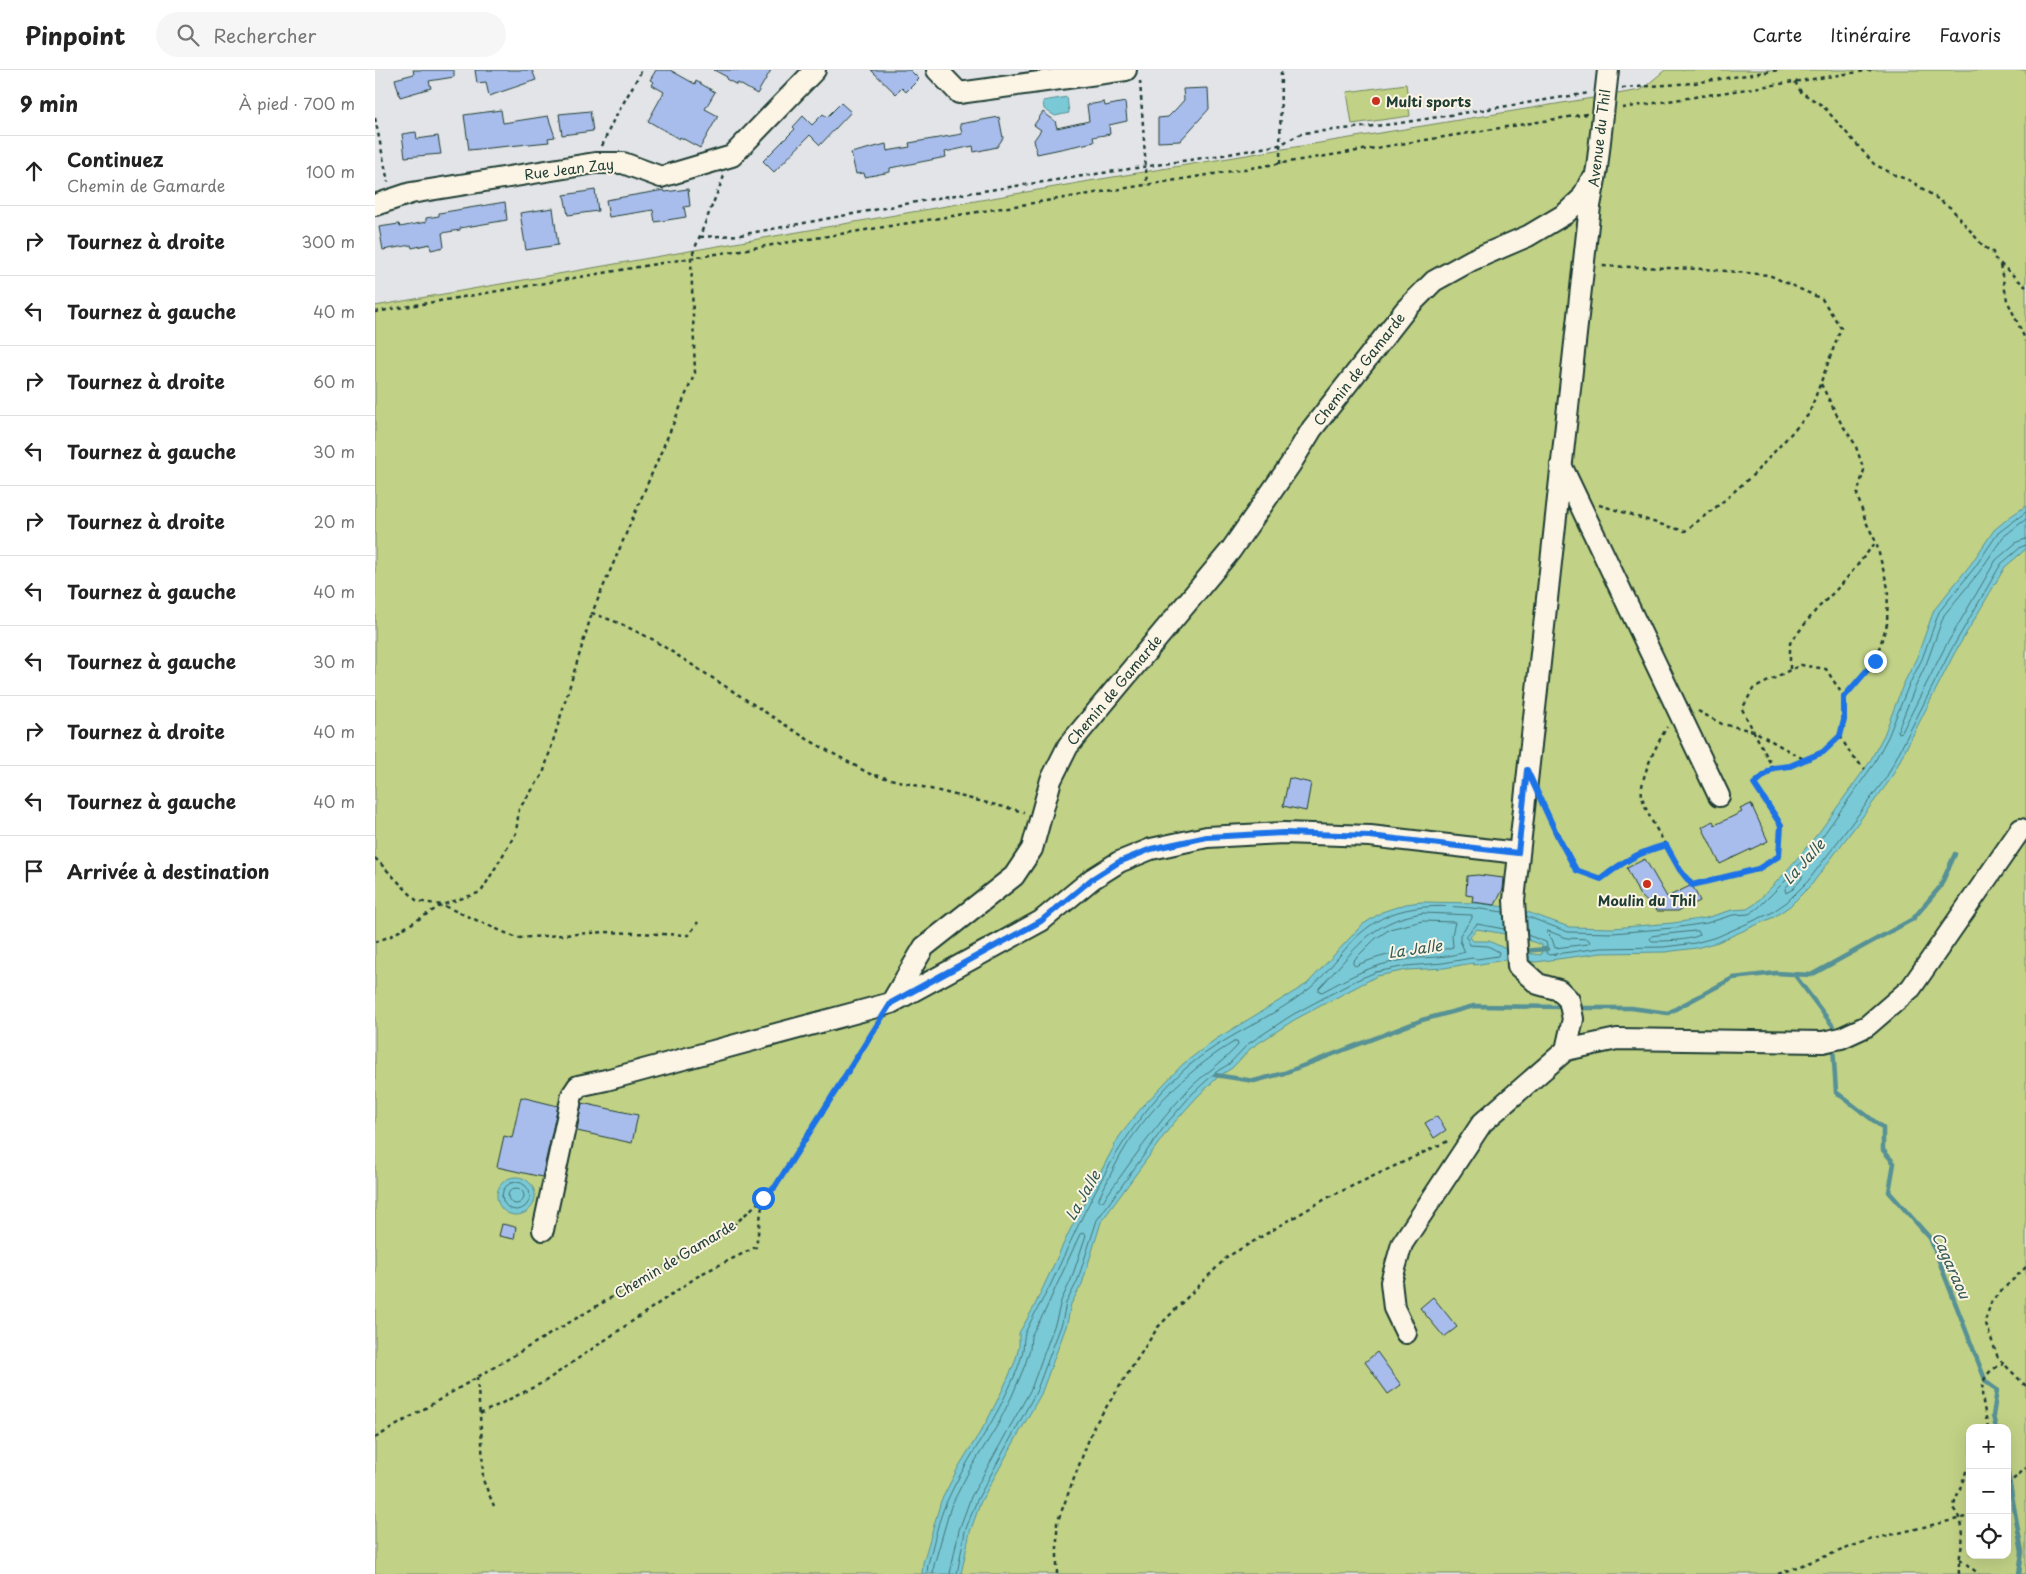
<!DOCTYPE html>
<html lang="fr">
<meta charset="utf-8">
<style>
:root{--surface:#fff;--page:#f6f6f6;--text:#222;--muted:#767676;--line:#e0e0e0}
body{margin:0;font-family:"Playpen Sans",sans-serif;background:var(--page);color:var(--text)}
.controls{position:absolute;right:15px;bottom:15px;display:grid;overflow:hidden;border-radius:10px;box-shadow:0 5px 20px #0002}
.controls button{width:45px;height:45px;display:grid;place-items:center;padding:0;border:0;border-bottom:1px solid var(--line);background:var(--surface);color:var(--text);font:25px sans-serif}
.stop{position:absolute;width:15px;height:15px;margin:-11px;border:4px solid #1a73e8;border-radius:50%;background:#fff}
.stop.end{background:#1a73e8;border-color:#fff;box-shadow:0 1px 5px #0008}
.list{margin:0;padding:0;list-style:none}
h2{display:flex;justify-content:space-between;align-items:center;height:65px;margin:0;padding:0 20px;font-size:21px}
h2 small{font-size:16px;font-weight:400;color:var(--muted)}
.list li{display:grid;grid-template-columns:32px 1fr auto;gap:15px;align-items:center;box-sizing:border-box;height:70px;padding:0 20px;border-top:1px solid var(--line)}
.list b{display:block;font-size:19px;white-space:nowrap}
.list p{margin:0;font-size:16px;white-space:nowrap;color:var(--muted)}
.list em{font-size:16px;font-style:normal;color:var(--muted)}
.icon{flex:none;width:28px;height:28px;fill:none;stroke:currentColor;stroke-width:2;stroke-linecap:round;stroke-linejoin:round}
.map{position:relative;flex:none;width:1651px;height:1504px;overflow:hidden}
header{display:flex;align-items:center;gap:30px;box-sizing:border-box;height:70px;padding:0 25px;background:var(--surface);border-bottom:1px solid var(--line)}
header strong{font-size:24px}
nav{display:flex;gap:28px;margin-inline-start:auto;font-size:18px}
.search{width:350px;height:45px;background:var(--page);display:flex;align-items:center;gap:12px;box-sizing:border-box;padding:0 18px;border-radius:28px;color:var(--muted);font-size:19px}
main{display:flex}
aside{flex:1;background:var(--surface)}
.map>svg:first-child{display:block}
</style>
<header>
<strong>Pinpoint</strong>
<div class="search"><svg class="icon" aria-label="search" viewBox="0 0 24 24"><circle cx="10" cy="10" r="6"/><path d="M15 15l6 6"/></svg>Rechercher</div>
<nav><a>Carte</a><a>Itinéraire</a><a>Favoris</a></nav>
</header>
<main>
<aside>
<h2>9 min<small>À pied · 700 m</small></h2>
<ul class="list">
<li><svg class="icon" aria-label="ahead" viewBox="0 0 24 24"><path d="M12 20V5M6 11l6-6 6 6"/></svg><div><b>Continuez</b><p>Chemin de Gamarde</p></div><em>100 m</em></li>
<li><svg class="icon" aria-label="right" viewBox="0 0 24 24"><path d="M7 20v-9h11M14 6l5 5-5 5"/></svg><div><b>Tournez à droite</b></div><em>300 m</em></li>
<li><svg class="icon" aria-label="left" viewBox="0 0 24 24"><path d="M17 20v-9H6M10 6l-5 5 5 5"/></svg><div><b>Tournez à gauche</b></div><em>40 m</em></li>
<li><svg class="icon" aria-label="right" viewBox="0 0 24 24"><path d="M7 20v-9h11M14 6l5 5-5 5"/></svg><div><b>Tournez à droite</b></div><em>60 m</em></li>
<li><svg class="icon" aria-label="left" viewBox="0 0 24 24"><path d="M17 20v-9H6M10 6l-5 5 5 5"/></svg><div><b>Tournez à gauche</b></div><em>30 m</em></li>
<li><svg class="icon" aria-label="right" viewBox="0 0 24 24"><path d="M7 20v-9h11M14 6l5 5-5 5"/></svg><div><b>Tournez à droite</b></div><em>20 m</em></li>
<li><svg class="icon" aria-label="left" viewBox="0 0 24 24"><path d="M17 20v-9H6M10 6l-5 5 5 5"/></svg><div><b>Tournez à gauche</b></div><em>40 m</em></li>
<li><svg class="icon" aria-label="left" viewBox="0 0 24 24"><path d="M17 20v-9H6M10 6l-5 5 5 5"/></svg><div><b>Tournez à gauche</b></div><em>30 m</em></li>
<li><svg class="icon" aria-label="right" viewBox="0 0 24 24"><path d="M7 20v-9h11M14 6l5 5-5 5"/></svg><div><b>Tournez à droite</b></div><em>40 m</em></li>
<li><svg class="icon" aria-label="left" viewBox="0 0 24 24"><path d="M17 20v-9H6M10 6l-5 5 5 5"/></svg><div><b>Tournez à gauche</b></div><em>40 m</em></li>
<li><svg class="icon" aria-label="arrive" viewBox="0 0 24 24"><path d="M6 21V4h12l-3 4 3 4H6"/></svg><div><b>Arrivée à destination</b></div></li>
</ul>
</aside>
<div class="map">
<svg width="1651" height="1504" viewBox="0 0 1651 1504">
<rect width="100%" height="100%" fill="#e3e4e7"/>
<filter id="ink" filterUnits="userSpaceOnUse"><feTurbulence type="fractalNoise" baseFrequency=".02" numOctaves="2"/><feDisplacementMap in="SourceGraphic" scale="10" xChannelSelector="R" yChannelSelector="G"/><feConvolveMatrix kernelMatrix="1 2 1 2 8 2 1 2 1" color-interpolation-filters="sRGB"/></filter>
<g filter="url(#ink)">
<path fill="#c1d185" stroke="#70875c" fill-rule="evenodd" d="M1290 0H1651V1504H0V236L720 110 1266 20ZM1595 1358H1632V1485H1595Z
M1031 14 1035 46 977 54 972 22Z"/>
<path fill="#7ac9d7" stroke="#569196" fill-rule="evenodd" d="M692 27 694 43 680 46 669 39 668 31Z
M1651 436V479L1630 497 1579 584 1515 710 1437 814 1415 836 1399 847 1343 872 1321 878 1290 882 1226 883 1161 892 1136 889 1099 895 1098 893 1069 898 1032 900 1002 906 919 950 876 978 857 998 844 1006 822 1027 796 1056 726 1152 707 1214 696 1234 692 1254 666 1324 606 1431 595 1462 586 1504H547L548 1493 566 1431 584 1396 612 1351 627 1321 640 1292 644 1277V1263L659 1237 695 1160 744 1067 767 1037 808 994 841 969 932 914 987 855 1007 842 1031 834 1046 832 1102 833 1144 839 1194 857 1238 858 1298 853 1331 848 1357 840 1372 839 1380 834 1409 804 1445 761 1494 693 1509 665 1528 615 1542 587 1559 540 1596 494 1619 460 1636 446ZM1102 859 1141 866 1167 875 1166 885 1135 881 1114 871H1098L1095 867Z
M122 1126a19 19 0 1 1 38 0a19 19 0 1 1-38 0Z"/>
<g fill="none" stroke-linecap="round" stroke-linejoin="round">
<path stroke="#437575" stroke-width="1" d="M1651 449 1628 467 1605 501 1569 545 1552 592 1539 620 1523 660 1524 663 1527 662 1569 579 1621 490 1642 472 1651 469
M1423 804H1427V808L1418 819 1411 823 1410 819Z
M1047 843 1097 845V848L1085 865V871L1090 882C1070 889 1049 886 1029 890 995 895 977 906 947 922L944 921V918C980 882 992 852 1047 843Z
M1151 846 1193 862 1238 863 1298 858 1332 853 1358 845 1374 844 1383 838 1413 808 1449 764 1498 695 1513 667 1533 617 1547 589 1564 542 1600 497 1623 463 1651 442
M1048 851 1080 852 1077 865 1078 877C1063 882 1046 880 1030 882 1013 884 996 889 980 896L978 894V891L1000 869 1015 859Z
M1173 861 1192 868 1213 869 1215 872 1213 874 1180 878 1177 869 1172 864Z
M1323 861 1325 865C1311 871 1292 871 1277 871L1275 869 1277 866Z
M1152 865 1171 872 1172 876 1171 883 1174 885 1225 878 1289 877 1320 873 1342 867 1396 843 1412 832 1433 811 1511 708 1575 582 1626 494 1646 477 1651 475
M859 972H862L863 975C848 993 828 1004 812 1021 781 1055 755 1093 728 1131H724V1128C733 1110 742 1090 753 1073 780 1033 818 996 859 972Z
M127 1126a14 14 0 1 1 28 0a14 14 0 1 1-28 0Z
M133 1126a8 8 0 1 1 16 0a8 8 0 1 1-16 0Z
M552 1504 553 1494C559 1473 563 1450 572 1431 589 1393 614 1361 631 1324 638 1310 645 1295 648 1280 649 1274 648 1267 651 1261 658 1246 667 1231 675 1216 711 1138 746 1056 811 998 848 966 896 949 934 919 955 902 970 874 992 858 1029 828 1085 836 1128 842
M558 1504 559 1495 576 1436 594 1401 622 1356 637 1326 650 1295 655 1279 656 1266 670 1241 705 1164 709 1162 711 1165 696 1210 686 1231 681 1251 656 1319 596 1427 584 1460 575 1504
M582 1504 590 1461 602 1430 661 1322 687 1253 691 1233 702 1212 722 1150 792 1053 818 1023 841 1002 854 994 873 974 917 945 982 910 1001 902 1031 896 1068 893 1097 888 1102 889 1123 886 1124 882 1113 876 1095 875 1091 866 1102 854 1129 859"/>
<path stroke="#569196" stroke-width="4.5" d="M1147 881 1172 879
M1419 904 1458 956V963
M1202 938H1256L1293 943 1358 908 1401 903 1436 905 1538 849 1565 817 1580 784
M1458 976 1461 1022 1508 1058V1080L1519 1093 1514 1122 1555 1168 1611 1312 1622 1320 1618 1346 1621 1358
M840 1005 879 1011 909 1003 1047 950 1099 936 1191 937
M1632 1398 1647 1482 1644 1504"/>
</g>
<path fill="#a8bdec" stroke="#1f3d34" d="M38 0H79V7L54 11 56 18 25 27 20 9 39 4Z
M100 0H157L161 10 114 26 111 12 102 13Z
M281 0H295L320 14 321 11 340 22 330 39 343 46 325 78 305 67 304 69 273 51 289 22 277 15 279 12 275 10Z
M339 0H396L382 24 363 13 362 15 351 9 352 7Z
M496 0H535L544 9 531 22 527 18 521 24Z
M833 18 834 39 805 71 783 72V48L793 47 801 39 809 30 808 19Z
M729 32 730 36 750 32 752 51 734 55 735 64 718 67 719 72 662 84 659 70 666 60 659 55 668 42 680 51 682 58 714 51 712 35Z
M466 33 476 42 445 75 435 65 399 102 388 91 420 59 418 57 428 46 437 55 448 44 452 47Z
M126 40 128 53 173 46 180 67 173 68 174 72 94 80 89 45Z
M215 41 218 61 187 65 184 44Z
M624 47 628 68 622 77 599 82 598 76 570 82 571 87 515 98V102L490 107 489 103 481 104 476 83 511 74 512 81 535 77 534 73 587 64 585 54Z
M41 62 42 69 63 66 66 84 30 87 27 64Z
M313 119 315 136 309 137 311 147 280 152 278 140 234 147 231 130 289 120 290 122Z
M220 120 223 141 193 145 189 125Z
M130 132 132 150 85 158V160L67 163 69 177 56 180 55 174 37 178 36 175 8 180 4 157 24 154 25 157 51 152V148L64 146V143Z
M178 138 183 175 151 180 145 143Z
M914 708 936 713 931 741 908 736Z
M1376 734 1393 771 1345 794 1327 757 1338 751 1340 755 1367 742 1365 739Z
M1270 789 1292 827 1317 815 1325 831 1303 841H1282L1264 824 1252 798Z
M1103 805 1129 808 1128 819 1120 835 1097 832 1098 826 1091 825 1092 806Z
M146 1027 183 1036 167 1107 122 1097 129 1066 137 1068Z
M207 1033 263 1045 257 1073 202 1061Z
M1062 1046 1071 1060 1059 1068 1050 1053Z
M127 1154 141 1157 139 1169 124 1166Z
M1058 1227 1082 1257 1069 1267 1045 1238Z
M1002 1282 1026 1315 1013 1324 990 1292Z"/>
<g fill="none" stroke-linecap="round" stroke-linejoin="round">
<defs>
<path id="minor" d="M562 0 584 23 751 0
M0 135 36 123 220 93H248L286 107 357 86 440 0
M1186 395 1344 726
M516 933 549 877 639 806 657 779 676 710 693 676 856 480 915 395 937 359 1031 239 1059 211 1097 190 1153 166 1190 144 1207 128 1215 112
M1191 980 1242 969 1448 972 1466 968 1492 956 1536 918 1646 759
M168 1160 197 1025 203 1016 231 1010 516 933 666 851 717 809 744 792 776 779 832 767 908 763 995 766 1143 783
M1031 1263 1019 1238 1016 1212 1027 1174 1107 1053 1191 980 1198 949 1194 930 1184 920 1163 914 1143 896 1139 830 1215 136 1222 98 1233 0"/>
</defs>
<use href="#minor" stroke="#1f3d34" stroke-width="24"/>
<path stroke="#1f3d34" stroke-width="2.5" stroke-dasharray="4 4" stroke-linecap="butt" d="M765 11 772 115
M1420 12 1426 22 1448 36 1499 94 1520 105 1536 111 1576 138 1609 177 1618 182V187L1651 217
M1247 18 1319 13 1404 0
M1247 38 1497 0
M0 48 13 112
M227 76 237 53 267 0
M905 94 906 0
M349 106 316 188 320 303 217 543 244 553 277 569 432 669 495 704 649 742
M325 167 365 165 568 127 854 84 904 75 928 63 1019 54 1214 23
M1625 195 1632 230 1651 271
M0 242 316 188 1212 44
M1446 314 1466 353 1480 374 1489 400 1482 425 1491 452 1501 472 1513 518 1512 554 1500 591 1469 627
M1224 435C1253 443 1281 454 1310 461L1345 434 1379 404 1434 344 1466 258 1447 229 1394 205 1329 199 1225 196
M1415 599V573L1441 540 1467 514 1501 472
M1323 641 1347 654 1379 661 1430 690
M1465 666 1477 686 1490 699
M1167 733 1201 800 1225 809C1249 791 1262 783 1291 775L1305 800 1317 815 1383 799 1404 786 1406 755 1379 714 1398 698 1415 696 1448 682 1465 666 1469 650V627L1451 599 1426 595 1415 600 1378 619 1367 639 1398 698
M1291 775C1282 760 1271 743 1267 726 1264 708 1283 672 1292 657
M0 788 42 831 67 835 106 822 141 763 144 739 168 704 217 543
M0 872 16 866 67 835 142 868 231 862 314 865 323 852
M1651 1197 1617 1230 1610 1251 1623 1288 1651 1316
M102 1307 107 1372 108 1410 119 1436
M105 1344 169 1312 326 1204 381 1177 388 1129
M1613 1358C1609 1332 1596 1305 1629 1294
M0 1368 360 1154 400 1117 503 955
M1632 1415 1651 1398
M1585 1489 1604 1504
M682 1504V1453L719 1356 783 1257 852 1187 952 1128 1075 1070
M1403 1504 1494 1470 1595 1446
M1584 1504C1582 1478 1597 1463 1578 1438L1592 1399 1595 1395"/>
<use href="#minor" stroke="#fcf5e5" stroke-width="20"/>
</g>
</g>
<g fill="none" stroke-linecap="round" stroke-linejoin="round" filter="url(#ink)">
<path stroke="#1a73e8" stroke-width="6" d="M388 1128 400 1117 516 933 666 851 717 809 744 792 776 779 832 767 908 763 995 766 1143 783 1152 700 1183 767 1201 800 1226 809C1249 791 1262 783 1291 775L1305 800 1317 815 1383 799 1404 786 1406 755 1379 714 1398 698 1415 696 1448 682 1465 666 1469 650V627L1500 591"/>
</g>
<g fill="#c8321e" stroke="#fcf5e5" stroke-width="2">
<circle cx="1001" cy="31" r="5"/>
<circle cx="1272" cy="814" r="5"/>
</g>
<g text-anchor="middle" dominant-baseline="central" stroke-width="4" stroke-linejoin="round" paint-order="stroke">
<g font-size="14" font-weight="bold" fill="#1f3d34" stroke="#fcf5e5" text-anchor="start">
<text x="1011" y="31">Multi sports</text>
<text x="1272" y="830" text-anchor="middle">Moulin du Thil</text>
</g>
<g font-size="14" fill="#1f3d34" stroke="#fcf5e5">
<text transform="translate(1224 68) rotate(-83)">Avenue du Thil</text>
<text transform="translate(194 99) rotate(-7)">Rue Jean Zay</text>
<text transform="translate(984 299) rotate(-52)">Chemin de Gamarde</text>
<text transform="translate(739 620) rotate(-50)">Chemin de Gamarde</text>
<text transform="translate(300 1189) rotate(-31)">Chemin de Gamarde</text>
</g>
<g font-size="15" font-style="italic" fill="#315955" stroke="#fcf5e5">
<text transform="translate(1428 791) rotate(-48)">La Jalle</text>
<text transform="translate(1040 878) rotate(-8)">La Jalle</text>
<text transform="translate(707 1125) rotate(-60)">La Jalle</text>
<text transform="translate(1577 1195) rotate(66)">Cagaraou</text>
</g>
</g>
</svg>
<div class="controls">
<button>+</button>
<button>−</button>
<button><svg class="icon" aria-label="locate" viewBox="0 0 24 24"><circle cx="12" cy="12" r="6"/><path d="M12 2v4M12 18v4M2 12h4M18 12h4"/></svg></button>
</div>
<div class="stop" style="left:388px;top:1128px"></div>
<div class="stop end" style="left:1500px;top:591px"></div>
</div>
</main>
